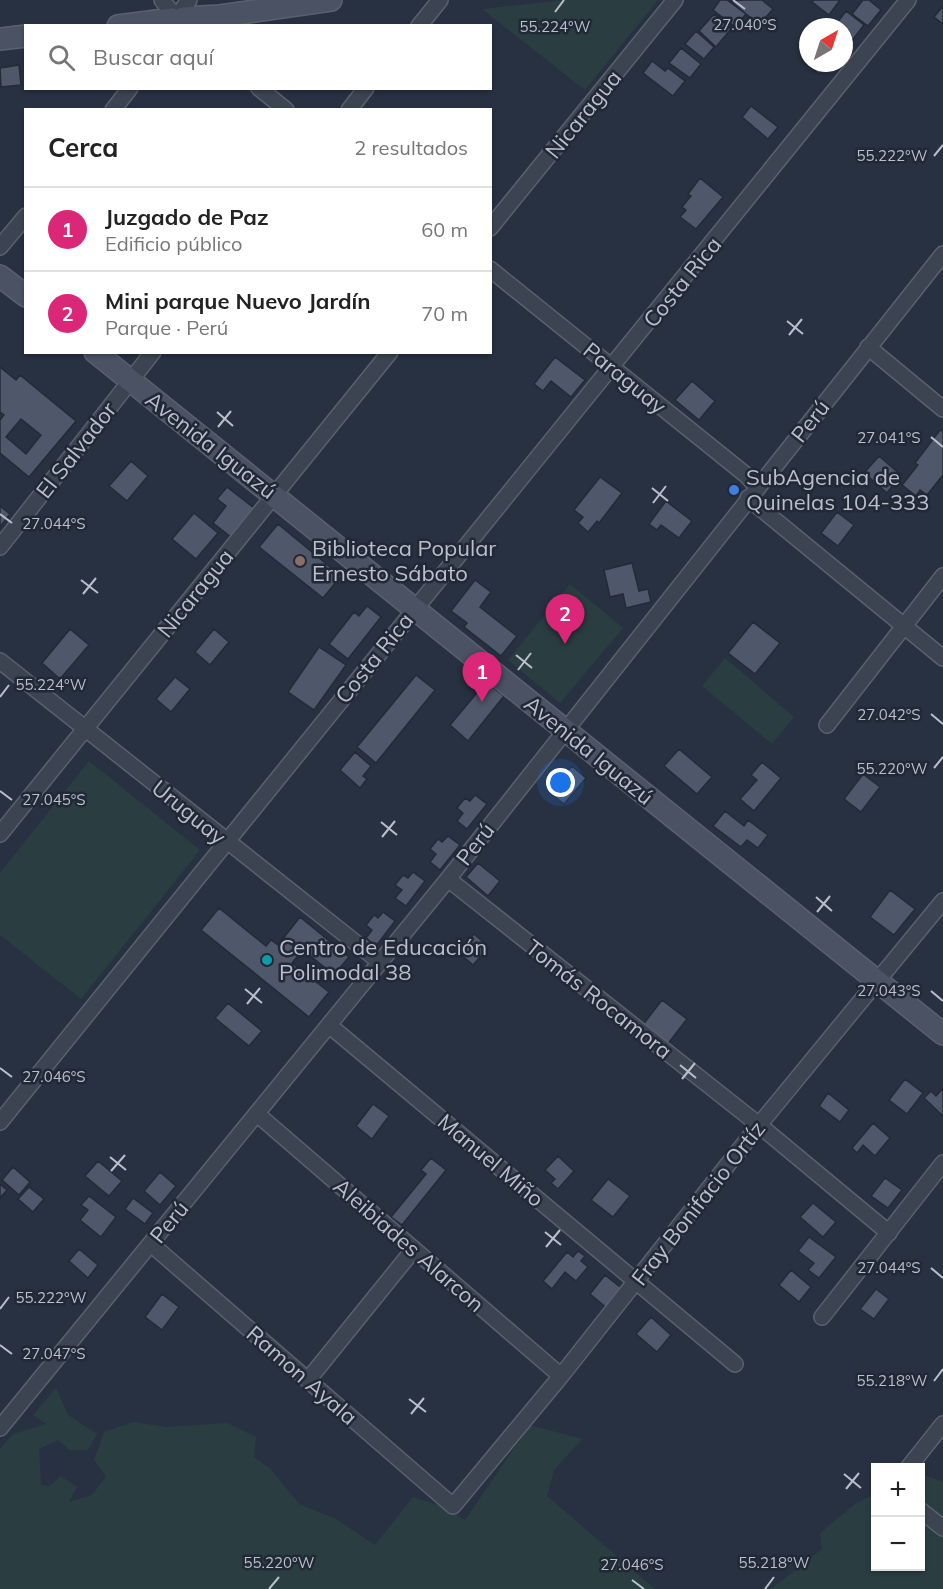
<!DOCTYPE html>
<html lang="es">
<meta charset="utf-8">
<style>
:root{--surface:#fff;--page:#f6f6f6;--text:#222;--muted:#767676;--line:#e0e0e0;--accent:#db2777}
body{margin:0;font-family:Mulish,sans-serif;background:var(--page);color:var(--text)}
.controls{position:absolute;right:18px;bottom:18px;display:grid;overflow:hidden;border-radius:0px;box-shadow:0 2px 4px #0004}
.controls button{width:54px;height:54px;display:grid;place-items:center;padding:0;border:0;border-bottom:2px solid var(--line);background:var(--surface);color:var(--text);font:30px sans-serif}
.compass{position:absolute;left:799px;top:18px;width:54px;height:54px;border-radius:50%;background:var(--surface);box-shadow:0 2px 4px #0004;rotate:39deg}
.you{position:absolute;left:561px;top:783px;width:21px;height:21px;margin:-15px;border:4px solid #fff;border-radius:50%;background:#1a73e8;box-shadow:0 0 0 9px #1a73e833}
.badge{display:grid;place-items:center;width:39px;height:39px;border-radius:50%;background:var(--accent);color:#fff;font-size:20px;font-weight:700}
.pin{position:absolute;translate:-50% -50px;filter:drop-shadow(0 2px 3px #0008)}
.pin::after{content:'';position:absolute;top:32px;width:21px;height:18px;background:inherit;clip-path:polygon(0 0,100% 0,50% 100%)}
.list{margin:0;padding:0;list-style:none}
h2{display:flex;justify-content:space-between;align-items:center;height:78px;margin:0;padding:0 24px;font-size:26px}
h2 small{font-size:20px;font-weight:400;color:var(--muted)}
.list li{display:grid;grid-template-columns:39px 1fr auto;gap:18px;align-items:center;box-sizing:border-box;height:84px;padding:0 24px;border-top:2px solid var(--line)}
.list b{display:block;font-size:22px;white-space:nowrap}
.list p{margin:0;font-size:20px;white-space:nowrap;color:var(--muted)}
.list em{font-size:20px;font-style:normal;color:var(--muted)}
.icon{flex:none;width:33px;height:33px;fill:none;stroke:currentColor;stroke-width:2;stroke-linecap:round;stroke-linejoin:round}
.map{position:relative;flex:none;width:943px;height:1589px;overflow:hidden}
.search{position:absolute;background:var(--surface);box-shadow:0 2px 4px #0004;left:24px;top:24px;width:468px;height:66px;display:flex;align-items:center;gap:15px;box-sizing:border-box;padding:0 21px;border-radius:0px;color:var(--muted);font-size:22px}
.panel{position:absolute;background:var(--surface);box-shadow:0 2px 4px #0004;left:24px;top:108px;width:468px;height:246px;border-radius:0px}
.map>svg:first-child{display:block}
</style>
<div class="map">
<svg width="943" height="1589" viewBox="0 0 943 1589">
<rect width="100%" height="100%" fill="#283141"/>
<path fill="#2a3e42" d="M564 0H658L585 90 482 9Z
M570 584 623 628 560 703 508 660Z
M725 658 794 717 772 744 702 686Z
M89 761 200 850 81 999 0 935V873Z
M56 1388 68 1415 97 1434 88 1450H70L58 1440 39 1449 41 1485 50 1486 61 1476 77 1487 69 1502 92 1495 106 1477 94 1460 104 1432 133 1422 167 1427 227 1423 256 1437 254 1457 271 1469 299 1504 336 1519 375 1545 413 1497 441 1506 465 1520 530 1425 582 1439 554 1470 547 1496 655 1589H0V1449L13 1434 46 1424 33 1415Z
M921 1474 943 1482V1589H771L822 1549 820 1533 855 1504 875 1494 876 1566H920Z"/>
<path fill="#4e586a" stroke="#232a38" stroke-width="1.5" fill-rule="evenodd" d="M720 0H727L746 14 735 27 713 10Z
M744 0H762L773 9 759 25 731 1Z
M814 0H840L829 15 812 2Z
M863 0H869L881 10 868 26 852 14Z
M943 6V24L934 17Z
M846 11 864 25 844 51V27H834Z
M714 14 731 29 716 47 699 31Z
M696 31 714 47 704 59 685 44Z
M681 48 701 64 690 78 669 63Z
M808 53V63H829L819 74 802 60Z
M652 61 665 71 668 68 685 81 673 96 643 73Z
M19 65 21 85 1 87 0 68Z
M751 106 778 127 768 139 742 117Z
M700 178 723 197 696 229 680 217 686 210 682 207 691 196 688 194Z
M555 357 585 380 571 397 551 381 543 391 534 384Z
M0 367 16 380 20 375 76 421 29 477 0 453V420L4 415 0 412ZM21 419 41 435 26 454 6 437Z
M692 381 715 401 699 420 675 400Z
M940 430 943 432V475L927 495 920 490 916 496 902 485 918 465 915 463Z
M879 456 901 475 887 493 864 473Z
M131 461 148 476 127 501 109 486Z
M600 477 622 493 599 523 597 521 588 532 578 523 583 517 574 510Z
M227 487 254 508 231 537 213 523 226 506 217 499Z
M666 501 692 521 679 538 661 525 657 530 649 524Z
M0 506 10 514 0 527Z
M837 512 854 525 838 546 821 533Z
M194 513 218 533 196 559 172 539Z
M278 524 341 576 323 598 259 547Z
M632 563 639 591 648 589 651 602 626 608 623 594 610 597 604 570Z
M475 580 491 592 480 607 517 636 501 656 464 627 467 623 451 611Z
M367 606 381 617 348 659 329 644 354 612 359 616Z
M753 622 780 643 755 674 728 653Z
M70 629 89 645 60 679 42 663Z
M214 629 229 642 210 665 195 652Z
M319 647 346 665 314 710 288 692Z
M416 675 435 690 376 763 357 747Z
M175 677 190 689 171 712 156 699Z
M486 682 504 696 468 741 450 725Z
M679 749 712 777 697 794 664 766Z
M355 752 371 766 363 776 367 779 360 788 340 770Z
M762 762 781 778 754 811 740 799 757 780 751 775Z
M572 766 586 778 564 804 549 792Z
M863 774 880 787 861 812 844 799Z
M475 795 487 804 467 829 457 821 463 813 457 808 465 798 470 801Z
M725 811 744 826 748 820 768 835 758 848 747 840 741 847 713 826Z
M448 836 460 845 440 870 430 862 436 854 430 849 438 839 442 842Z
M478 863 500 881 488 896 466 877Z
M413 872 425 881 406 906 395 898 402 890 395 885 403 875 408 878Z
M890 890 915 909 894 935 870 917Z
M219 908 266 946 271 940 278 945 300 917 349 957 334 975 303 950 292 963 329 992 309 1017 201 930Z
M383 912 395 921 376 946 366 938 372 930 366 925 374 915 378 918Z
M474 934 489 947 473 965 458 952Z
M662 1000 687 1019 667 1045 642 1026Z
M228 1003 262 1031 249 1046 215 1018Z
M905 1079 923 1093 907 1114 889 1100Z
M943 1088V1116L924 1098 931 1091 936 1096Z
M828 1093 849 1110 840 1122 819 1106Z
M373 1104 389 1116 372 1139 356 1126Z
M873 1123 890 1138 875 1156 863 1145 857 1153 852 1148Z
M558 1156 574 1171 558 1189 551 1183 555 1179 545 1170Z
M431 1158 446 1170 402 1225 391 1217 426 1174 421 1170Z
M98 1161 122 1181 109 1196 85 1176Z
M13 1167 30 1182 19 1195 2 1180Z
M160 1172 176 1186 160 1205 144 1191Z
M885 1178 902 1190 888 1208 871 1196Z
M608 1179 630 1196 613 1217 591 1200Z
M0 1184 7 1190 0 1198Z
M29 1187 44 1199 33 1212 18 1199Z
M89 1196 116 1217 101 1237 80 1220 88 1210 81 1205Z
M133 1198 153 1213 145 1224 125 1209Z
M813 1203 836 1222 823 1237 800 1217Z
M809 1237 836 1257 819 1278 808 1270 814 1263 798 1251Z
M79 1249 98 1265 88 1278 69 1261Z
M578 1251 585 1256 581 1261 588 1267 576 1281 565 1272 552 1289 543 1281 567 1252 573 1257Z
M791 1270 811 1287 799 1302 779 1285Z
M605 1275 624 1290 608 1309 590 1294Z
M876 1289 889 1299 874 1319 860 1309Z
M162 1294 179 1307 162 1330 145 1317Z
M651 1317 671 1335 657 1352 636 1334Z"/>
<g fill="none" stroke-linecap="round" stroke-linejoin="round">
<defs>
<path id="street" d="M162 0 174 15
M179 14 189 0
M419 26 440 0
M259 88 286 110
M113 110 130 88
M349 110 366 88
M490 228 675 0
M0 247 26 216
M490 269 746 475 758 488
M868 347 943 409
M748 498 943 658
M0 547 153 352
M0 661 380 962
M827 725 943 576
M0 834 390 352
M448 879 759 1125 889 1233
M330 1026 735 1364
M257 1114 561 1376
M0 1122 908 0
M151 1244 453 1506 561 1376 759 1125 943 901
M822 1317 943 1163
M308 1380 414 1249
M0 1428 448 879 943 254
M908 1468 943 1424
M920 1510 943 1528"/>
<path id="secondary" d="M183 18 220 16 331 0
M118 26 172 19
M0 39 26 36
M0 276 26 296
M95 352 943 1034"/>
</defs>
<use href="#street" stroke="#5a616e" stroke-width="18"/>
<use href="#secondary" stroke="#5a616e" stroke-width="24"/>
<use href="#street" stroke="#3c4451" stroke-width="15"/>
<use href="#secondary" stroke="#4a5264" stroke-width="21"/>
</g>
<path fill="none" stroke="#b9bfcb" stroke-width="2" d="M733 0 745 9M555 12 564 0M934 156 943 145M787 321 803 334M789 335 802 319M217 412 233 426M218 427 231 411M931 437 943 447M652 488 668 501M653 503 666 486M0 514 12 523M81 580 98 593M83 594 96 578M516 655 532 668M518 670 531 653M0 697 9 685M931 714 943 724M934 768 943 757M0 791 12 800M381 822 397 835M382 837 395 821M816 897 832 911M817 912 830 896M245 989 262 1003M931 991 943 1001M247 1004 260 988M680 1065 696 1078M0 1068 12 1077M682 1079 695 1063M110 1157 126 1170M111 1171 125 1155M545 1232 561 1245M546 1247 560 1230M931 1268 943 1278M0 1309 9 1297M0 1345 12 1354M934 1381 943 1369M409 1399 426 1412M411 1414 424 1398M844 1474 861 1488M846 1489 859 1473M632 1580 644 1589M269 1589 279 1577M765 1589 774 1577"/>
<circle fill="#3f7fe0" stroke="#212836" stroke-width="2" cx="734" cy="490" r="6"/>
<circle fill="#8d6e63" stroke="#212836" stroke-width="2" cx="300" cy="561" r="6"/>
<circle fill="#0f9aa8" stroke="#212836" stroke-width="2" cx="267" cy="960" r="6"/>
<g text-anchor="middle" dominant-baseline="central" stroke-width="5" stroke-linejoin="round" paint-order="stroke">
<g font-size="22" fill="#b9bfcb" stroke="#212836">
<text transform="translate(583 114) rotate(-51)">Nicaragua</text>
<text transform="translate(682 282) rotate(-51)">Costa Rica</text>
<text transform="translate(625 378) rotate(39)">Paraguay</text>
<text transform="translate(810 421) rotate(-52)">Perú</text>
<text transform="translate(211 445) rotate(38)">Avenida Iguazú</text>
<text transform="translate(76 450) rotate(-52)">El Salvador</text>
<text transform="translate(195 593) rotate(-51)">Nicaragua</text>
<text transform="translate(374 658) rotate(-51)">Costa Rica</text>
<text transform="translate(589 750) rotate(39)">Avenida Iguazú</text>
<text transform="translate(189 812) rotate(39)">Uruguay</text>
<text transform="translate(475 844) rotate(-52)">Perú</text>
<text transform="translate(599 999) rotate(38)">Tomás Rocamora</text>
<text transform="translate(491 1160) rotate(40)">Manuel Miño</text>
<text transform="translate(698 1203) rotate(-52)">Fray Bonifacio Ortíz</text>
<text transform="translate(169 1222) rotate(-51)">Perú</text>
<text transform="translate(409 1245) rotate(41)">Aleibiades Alarcon</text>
<text transform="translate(302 1375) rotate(41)">Ramon Ayala</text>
</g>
<g font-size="22" fill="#b9bfcb" stroke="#212836" text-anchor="start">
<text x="746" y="477">SubAgencia de<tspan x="746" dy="25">Quinelas 104-333</tspan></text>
<text x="312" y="548">Biblioteca Popular<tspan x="312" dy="25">Ernesto Sábato</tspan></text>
<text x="279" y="947">Centro de Educación<tspan x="279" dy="25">Polimodal 38</tspan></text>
</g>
</g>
<g font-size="15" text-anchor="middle" fill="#b9bfcb" stroke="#212836" stroke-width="5" stroke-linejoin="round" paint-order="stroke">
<text x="745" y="30">27.040°S</text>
<text x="555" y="32">55.224°W</text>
<text x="892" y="161">55.222°W</text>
<text x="889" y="443">27.041°S</text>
<text x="54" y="529">27.044°S</text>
<text x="51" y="690">55.224°W</text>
<text x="889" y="720">27.042°S</text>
<text x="892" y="774">55.220°W</text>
<text x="54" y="805">27.045°S</text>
<text x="889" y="996">27.043°S</text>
<text x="54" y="1082">27.046°S</text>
<text x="889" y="1273">27.044°S</text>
<text x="51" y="1303">55.222°W</text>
<text x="54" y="1359">27.047°S</text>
<text x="892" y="1386">55.218°W</text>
<text x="279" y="1568">55.220°W</text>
<text x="774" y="1568">55.218°W</text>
<text x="632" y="1570">27.046°S</text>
</g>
</svg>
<div class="controls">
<button>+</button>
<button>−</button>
</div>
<svg class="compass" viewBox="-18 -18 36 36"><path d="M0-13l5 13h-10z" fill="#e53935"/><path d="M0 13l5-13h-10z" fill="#767676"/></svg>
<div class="you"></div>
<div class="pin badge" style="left:482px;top:702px">1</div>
<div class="pin badge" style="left:565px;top:644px">2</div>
<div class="search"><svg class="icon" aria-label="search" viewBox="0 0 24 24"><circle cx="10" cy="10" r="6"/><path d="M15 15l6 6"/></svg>Buscar aquí</div>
<section class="panel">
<h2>Cerca<small>2 resultados</small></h2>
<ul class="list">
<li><span class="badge">1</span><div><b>Juzgado de Paz</b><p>Edificio público</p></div><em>60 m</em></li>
<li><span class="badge">2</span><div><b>Mini parque Nuevo Jardín</b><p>Parque · Perú</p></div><em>70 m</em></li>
</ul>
</section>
</div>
